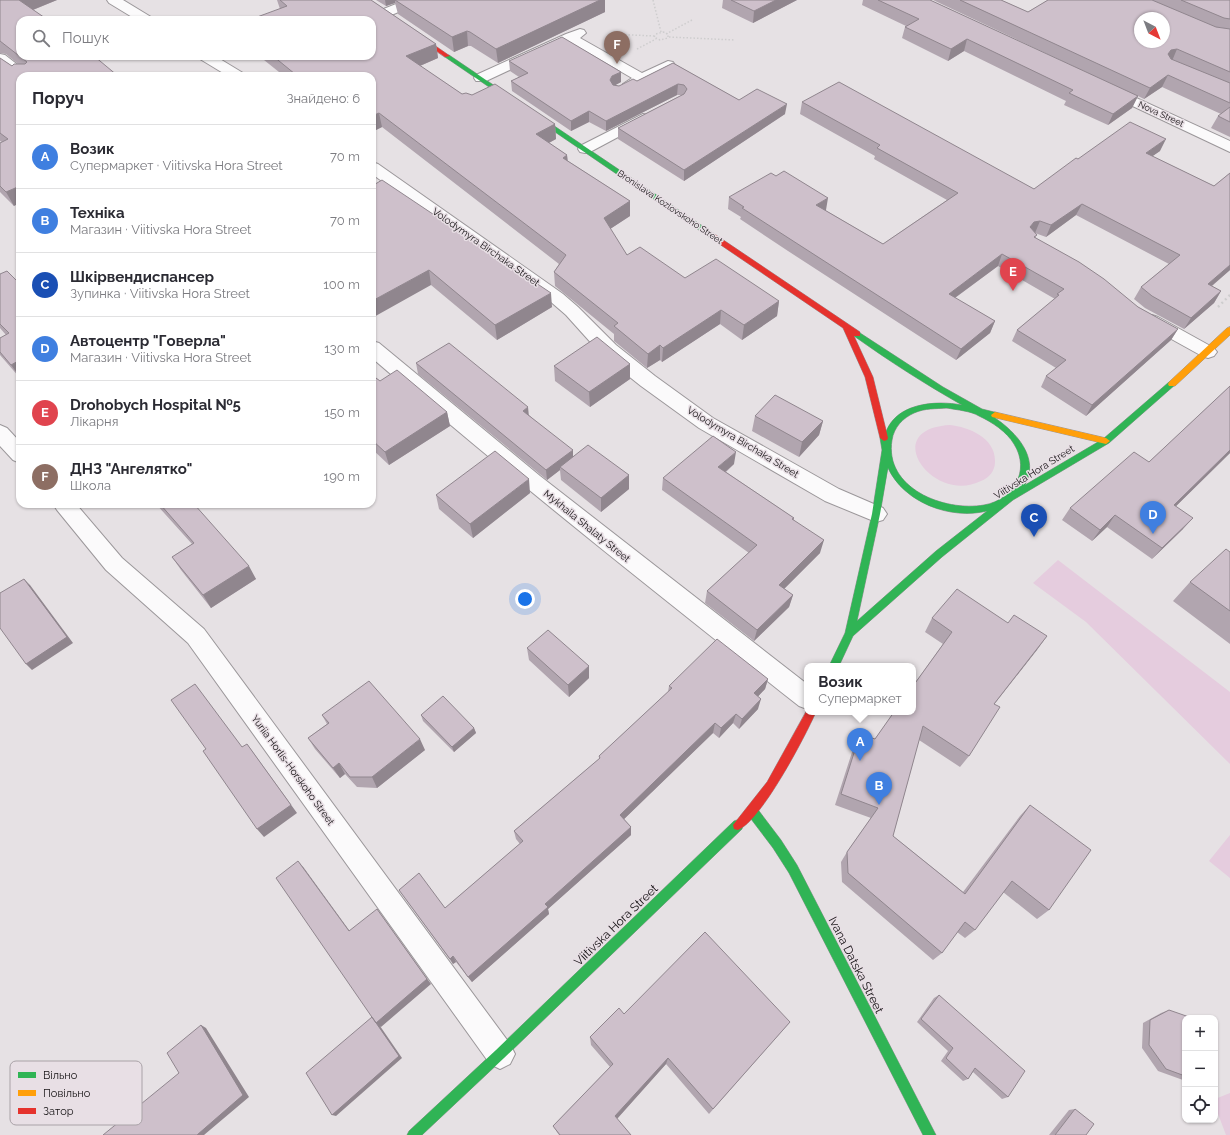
<!DOCTYPE html>
<html lang="uk">
<meta charset="utf-8">
<style>
:root{--surface:#fff;--page:#f7f7f7;--text:#2b2b33;--muted:#7c7c81;--line:#e1e1e2;--accent:#0f766e}
body{margin:0;font-family:Raleway,sans-serif;background:var(--page);color:var(--text)}
.controls{position:absolute;right:12px;bottom:12px;display:grid;overflow:hidden;border-radius:8px;box-shadow:0 1px 3px #0004}
.controls button{width:36px;height:36px;display:grid;place-items:center;padding:0;border:0;border-bottom:1px solid var(--line);background:var(--surface);color:var(--text);font:20px sans-serif}
.compass{position:absolute;left:1134px;top:12px;width:36px;height:36px;border-radius:50%;background:var(--surface);box-shadow:0 1px 3px #0004;rotate:138deg}
.you{position:absolute;left:525px;top:599px;width:14px;height:14px;margin:-10px;border:3px solid #fff;border-radius:50%;background:#1a73e8;box-shadow:0 0 0 6px #1a73e833}
.badge{display:grid;place-items:center;width:26px;height:26px;border-radius:50%;background:var(--accent);color:#fff;font-size:13px;font-weight:700}
.pin{position:absolute;translate:-50% -33px;filter:drop-shadow(0 1px 2px #0008)}
.pin::after{content:'';position:absolute;top:21px;width:14px;height:12px;background:inherit;clip-path:polygon(0 0,100% 0,50% 100%)}
.popup{position:absolute;left:804px;top:663px;width:112px;height:52px;box-sizing:border-box;display:grid;place-content:center;border-radius:8px;background:var(--surface);filter:drop-shadow(0 1px 3px #0005);font-size:13px;white-space:nowrap;color:var(--muted)}
.popup b{font-size:15px;color:var(--text)}
.popup::after{content:'';position:absolute;left:50%;top:100%;margin-left:-8px;border:8px solid transparent;border-top-color:var(--surface)}
.list{margin:0;padding:0;list-style:none}
h2{display:flex;justify-content:space-between;align-items:center;height:52px;margin:0;padding:0 16px;font-size:17px}
h2 small{font-size:13px;font-weight:400;color:var(--muted)}
.list li{display:grid;grid-template-columns:26px 1fr auto;gap:12px;align-items:center;box-sizing:border-box;height:64px;padding:0 16px;border-top:1px solid var(--line)}
.list b{display:block;font-size:15px;white-space:nowrap}
.list p{margin:0;font-size:13px;white-space:nowrap;color:var(--muted)}
.list em{font-size:13px;font-style:normal;color:var(--muted)}
.icon{flex:none;width:22px;height:22px;fill:none;stroke:currentColor;stroke-width:2;stroke-linecap:round;stroke-linejoin:round}
.map{position:relative;flex:none;width:1230px;height:1135px;overflow:hidden}
.search{position:absolute;background:var(--surface);box-shadow:0 1px 3px #0004;left:16px;top:16px;width:360px;height:44px;display:flex;align-items:center;gap:10px;box-sizing:border-box;padding:0 14px;border-radius:12px;color:var(--muted);font-size:15px}
.panel{position:absolute;background:var(--surface);box-shadow:0 1px 3px #0004;left:16px;top:72px;width:360px;height:436px;border-radius:12px}
.map>svg:first-child{display:block}
</style>
<div class="map">
<svg width="1230" height="1135" viewBox="0 0 1230 1135">
<rect width="100%" height="100%" fill="#e6e1e4"/>
<path fill="#e5ccde" d="M950 425C969 427 996 438 995 462 995 471 989 478 981 481 933 505 878 429 950 425Z
M1058 560 1230 692V764L1086 622 1033 583Z
M1230 835V878L1209 861Z
M1230 1093V1135H1226L1215 1106V1099Z"/>
<g fill="none" stroke-linecap="round" stroke-linejoin="round">
<defs>
<path id="lane" d="M406 0H422L420 3 389 16H381L379 13 381 10Z
M580 29 584 30 586 33 580 38 642 73 668 61 673 62 675 65 673 68 630 88 625 87 623 84 632 78 570 42 486 81H476L474 78 476 75 566 34Z
M643 114 648 115 650 118 648 121 590 152 585 153 580 152 578 149 580 146Z
M1152 315 1158 317 1214 348 1217 352 1214 356 1208 358 1202 356 1146 325 1144 321 1146 317Z"/>
<path id="street" d="M107 0H123L151 17 153 20H137L109 3Z
M0 54 5 55 32 76H20V79L0 65Z
M198 56H215L243 73 245 76H228L200 59Z
M1108 85 1230 141V152L1103 92 1101 89 1103 86Z
M372 162 378 164 563 294 578 307 616 345 655 376 713 418 839 489 883 508 887 514 883 520 876 522 825 501 699 428 641 386 602 355 566 315 551 302 372 174Z
M372 341 379 343 540 476 807 684V709L799 706C655 592 511 478 372 358Z
M0 425 7 428 20 442V463L13 460 0 446Z
M53 504H76L122 558 204 629 510 1044 515 1054 510 1064 500 1069 490 1064 188 643 106 570 57 510Z"/>
<path id="fast" d="M445 55H449L713 233V237H709L445 57Z
M857 331 943 387 982 409 998 413 999 415 995 418C1016 432 1040 458 1025 485L1103 439 1169 382 1172 381 1176 384 1109 443 1013 500 942 557 853 636 839 666H829L845 633 872 514 882 450 880 438 881 436 885 435C894 403 935 400 962 405 925 384 889 361 854 336V332ZM947 408C957 410 971 411 979 416 992 422 1007 432 1014 444 1031 471 1013 500 984 505 944 512 884 488 892 440 894 427 903 418 914 413 925 408 936 409 947 408ZM888 468C904 503 951 520 987 511L936 551 857 621 880 514Z
M752 806 756 807 781 840 797 865 936 1135H923L789 873 773 848 748 815 747 811 748 807Z
M738 820 742 821 743 825 742 829 504 1058 422 1135H407L409 1131 496 1050 734 821Z"/>
<path id="slow" d="M1230 327V335L1175 386H1169L1168 384 1169 382 1227 328Z
M995 412 1106 438 1110 441 1106 444 992 417 991 415Z"/>
<path id="jam" d="M362 0H369L450 56 445 57Z
M709 233H713L860 332V336H854L873 377 888 438 887 440 884 441 880 438 865 377 843 328 709 237Z
M807 710V712H816C805 737 761 821 738 830L734 829 733 825 767 782Z"/>
</defs>
<use href="#lane" stroke="#9b979a" stroke-width="2"/>
<use href="#street" stroke="#9b979a" stroke-width="2"/>
<use href="#fast" stroke="#9b979a" stroke-width="1"/>
<use href="#slow" stroke="#9b979a" stroke-width="1"/>
<use href="#jam" stroke="#9b979a" stroke-width="1"/>
<path stroke="#cecdce" stroke-width="1.5" stroke-dasharray="1.5 2" stroke-linecap="butt" d="M653 0 661 32
M663 32 668 34V38L660 40 654 37 656 34Z
M611 34 654 36
M666 34 692 20
M669 37 735 40
M637 49 656 39"/>
<path stroke="#cecdce" stroke-width="2.5" stroke-dasharray="2 3" stroke-linecap="butt" d="M1218 307 1230 295"/>
<use href="#lane" fill="#fbfafb" fill-rule="evenodd"/>
<use href="#street" fill="#fbfafb" fill-rule="evenodd"/>
<use href="#fast" fill="#30b455" fill-rule="evenodd"/>
<use href="#slow" fill="#ff9f0a" fill-rule="evenodd"/>
<use href="#jam" fill="#e5322d" fill-rule="evenodd"/>
</g>
<path fill="#b1a5af" d="M0 0H57L33 10 94 56 14 206 0 192V143L2 142 0 141V58L12 66 18 64 6 54 0 53Z
M277 0H371L436 44 438 58 420 66 462 94 555 124 556 139 549 143 567 155 568 161 630 201V216L610 229 627 255 685 278 779 301 777 316 742 340 720 324 662 362 660 360 647 368 614 341V334L555 286 554 272 559 264 382 127 372 132V76H284L259 56H372L280 9Z
M376 0H605V12L498 63 471 46H468L454 52 398 14 395 3 386 6Z
M723 0H797L753 23 722 8Z
M863 0H930L1126 91 933 0H1001L1028 12 1048 0H1230V137L1211 128 1218 116 1221 114 1162 87 1144 99 1138 96 1132 108 1108 125 1064 105 1066 101 964 51 948 61 902 38 905 27 906 26 862 5Z
M509 61 621 82 615 85 619 86 637 81 673 63 739 100 785 114 684 181 618 139V128L682 95H677L606 131 589 122 571 131 512 91 511 81 519 77 510 71Z
M802 102 1034 189 1078 159 1160 151 1152 156 1214 186 1230 173V270L1212 286 1221 291 1214 303 1184 329 1145 308 1134 299 1141 287 1169 264 1076 215 1046 237 1035 233 1036 238 1138 307 1178 329 1171 340 1086 416 1041 387 1046 376 1056 368 1012 341 1017 330 1055 299 998 266 955 298 995 321 990 333 956 360 788 251 740 219 741 217 728 209 729 197 826 210H825L883 244 947 200 874 159 875 156 800 114Z
M372 186 552 307 497 340 431 285Z
M0 274 20 284V378L0 355V338L6 335 0 328Z
M416 363 529 415 573 456 629 475V489L601 512 561 480 560 470 547 480 418 374Z
M630 364V379L590 407 555 381 554 366Z
M372 375 380 381 447 412 450 426 389 465 372 449Z
M1230 386V453L1176 506 1183 529 1152 559 1107 527 1092 541 1062 520 1070 508 1149 462Z
M755 416 823 421 819 435 799 457 752 431Z
M734 464 726 472 794 518V520L820 553 784 589 793 595 789 607 754 641 705 603 707 591 749 553 662 490 663 478Z
M530 493 473 538 439 509 436 495Z
M156 504H203L197 508 256 579 211 608 181 570 172 557 192 544Z
M1230 552V644L1173 601 1190 582Z
M932 618 1008 623 1047 636 994 704 969 756 960 767 919 740 893 836 963 892 1020 816 1030 805 1049 910 1037 919 1003 892 975 930 965 938 957 932 942 953 933 960 842 882 841 862 847 852 871 818 835 805 854 746 860 734 875 739 943 644 925 632Z
M527 648 589 678 569 697 529 660Z
M768 679 765 689 758 696V709L739 729 733 723 719 738 713 733 624 819 631 827V835L548 909 549 914 472 982 456 962 453 964 399 890 445 908 520 844 516 839 514 831 599 759V756L668 692 669 686Z
M322 715 425 750 377 788 357 787 345 774 340 778 315 749 308 738 327 724Z
M421 715 474 728 476 733 454 752 423 721Z
M939 995 1008 1097 1002 1099 973 1072 968 1079 963 1081 941 1061 948 1051 917 1022 934 998Z
M1169 1010 1185 1018V1080H1183L1158 1071 1142 1048 1143 1023 1161 1013Z
M624 1014 790 1022 709 1114 666 1064 617 1119 631 1135H559L553 1126 610 1067 591 1045 590 1037Z
M1075 1109 1086 1135H1049L1069 1110Z"/>
<path fill="#90868e" d="M18 0H57L25 13Z
M385 0H395V3L386 6Z
M600 0H605V12L498 63 496 49Z
M776 0H797L753 23 754 11Z
M467 31 468 46 454 52 452 37Z
M967 39 964 51 948 61 951 49Z
M436 44 438 58 408 71 406 56Z
M1177 49 1172 61 1168 54 1171 50Z
M621 72V82L612 87 610 80 612 76Z
M1168 75 1162 87 1144 99 1150 88Z
M678 84 677 95 606 131V121Z
M1138 96 1132 108 1108 125 1113 114Z
M787 104 785 114 684 181V170Z
M589 111V122L571 131V121Z
M379 113 382 127 372 132V116Z
M555 124 556 139 537 149 536 134Z
M1166 139 1160 151 1140 165 1146 153Z
M567 155 568 170 563 158Z
M20 186V203L14 206 6 192Z
M828 198 826 210 814 217 816 205Z
M630 201V216L604 233V218Z
M1082 204 1076 215 1046 237 1051 225Z
M1040 221 1035 233 1030 227 1034 222Z
M1002 254 998 266 945 305 949 294Z
M1230 265V270L1201 295 1208 284Z
M429 270 431 285 372 318V301Z
M1221 291 1214 303 1184 329 1191 318Z
M551 293 552 307 497 340 495 325Z
M779 301 777 316 742 340 744 325Z
M721 310 720 324 662 362 663 348Z
M995 321 990 333 956 360 961 349Z
M1178 329 1171 340 1086 416 1092 405Z
M660 345V360L647 368 648 354Z
M20 360V377L11 365Z
M630 364V379L590 407 589 392Z
M528 407 529 417 523 411Z
M447 412 450 426 389 465 385 452Z
M823 421 819 435 799 457 802 442Z
M573 450V460L560 467V470L547 480 546 470Z
M1230 450V453L1165 517 1174 505Z
M736 452 734 464 717 479 718 467Z
M629 475V489L601 512V498Z
M529 479 530 493 473 538 470 524Z
M192 504H203L195 509Z
M1115 515 1107 527 1092 541 1100 530Z
M1193 518 1183 529 1152 559 1162 548Z
M824 540 820 553 776 597 779 585Z
M249 566 256 579 211 608 203 595Z
M24 579 30 585 73 643 32 670 26 664Z
M793 595 789 607 754 641 757 630Z
M1047 636 1037 650 985 716 994 704Z
M589 666V678L569 697 568 685Z
M768 679 765 689 752 703 754 693Z
M761 699 758 709 739 729 742 719Z
M736 714 733 723 719 738 721 728Z
M715 723 713 733 620 823V815Z
M474 728 476 733 454 752 452 747Z
M420 739 425 750 377 788 372 777Z
M247 744 297 813 264 837 257 829Z
M339 763 345 774 340 778 333 768Z
M631 827V835L548 909 549 914 472 982 468 977 545 904Z
M298 861 304 868 354 937 349 931Z
M377 909 431 984 381 1027 380 1026 402 1058 336 1116 332 1115 372 1017Z
M453 956 456 962 453 964 450 959Z
M201 1025 206 1028 249 1097 204 1135H197Z
M668 1058 666 1064 615 1121V1116Z"/>
<path fill="#cec0cb" stroke="#90868e" fill-rule="evenodd" d="M0 0H19L48 20H20V56H94L118 76H20V186L6 192 0 186V143L8 139 0 133V58L12 66 14 64H25L27 62 0 41Z
M280 0H371L436 44 406 56 462 94 466 93 472 95 495 84 555 124 536 134 567 155 563 158 630 201 604 218 627 255 640 247 685 278 716 259 779 301 744 325 721 310 663 348 660 345 648 354 614 326 618 323 554 272 566 255 379 113 372 116V76H289L295 74 273 56H372V20H249L287 6Z
M395 0H600L496 49 470 32 467 31 452 37Z
M731 0H776L754 11Z
M878 0H930L1138 96 1113 114 1069 93 1073 90 967 39 951 49 905 27 919 19Z
M960 0H1001L1028 12 1048 0H1152L1216 27 1230 29V72L1177 49 1171 50 1168 54 1171 59 1230 83V103L1168 75 1150 88ZM1140 18H1164V42H1140Z
M1181 0H1230V19L1224 18Z
M562 37 621 72 612 76 610 80 613 85 619 86 633 79 637 81 673 63 739 100 757 89 787 104 684 170 618 128 684 94 687 89 684 85 678 84 606 121 589 111 571 121 511 81 528 73 509 61Z
M839 82 1034 189 1076 158 1078 159 1130 122 1166 139 1146 153 1214 186 1230 173V265L1208 284 1221 291 1191 318 1152 296 1141 287 1180 255 1082 204 1051 225 1040 221 1034 222 1030 227 1037 235 1034 237 1079 262 1104 279 1138 307 1178 329 1092 405 1046 376 1066 360 1017 330 1059 295 1057 294 1064 289 1002 254 949 294 995 321 961 349 790 239 742 208 744 207 729 197 771 173 776 176 784 171 828 198 816 205 883 244 958 193 877 148 880 145 802 102Z
M1230 107V122L1218 116Z
M382 180 551 293 495 325 429 270 372 301V186Z
M7 271 20 284V294L19 295 20 296V360L11 365 0 352V338L9 333 0 324V274Z
M597 337 630 364 589 392 554 366Z
M449 343 528 407 523 411 573 450 546 470 416 363Z
M397 370 447 412 385 452 372 440V375L380 381Z
M1230 386V450L1174 505 1193 518 1162 548 1115 515 1100 530 1070 508 1134 452 1149 462Z
M775 395 823 421 802 442 755 416Z
M713 436 736 452 718 467 794 518 792 519 824 540 779 585 793 595 757 630 707 591 757 545 663 478Z
M588 445 629 475 601 498 560 467Z
M495 451 529 479 470 524 436 495Z
M160 504H194L249 566 203 595 172 557 194 543Z
M1226 549 1230 552V611L1190 582Z
M24 579 67 637 26 664 0 628V593Z
M957 589 1008 623 1014 615 1047 636 994 704 1000 707 969 756 923 726 893 836 965 894 1030 805 1091 850 1049 910 1012 881 975 930 965 922 942 953 848 873 847 852 878 808 841 794 860 734 875 739 894 712H913V686L952 632 932 618Z
M548 630 589 666 568 685 527 648Z
M717 639 768 679 754 693 761 699 742 719 736 714 721 728 715 723 620 815 631 827 545 904 548 907 468 977 453 956 450 959 399 890 419 873 445 908 523 841 514 831 600 758 599 756 672 688 669 686Z
M369 681 420 739 372 777H350L339 763 333 768 308 738 329 723 322 715Z
M195 684 242 747 247 744 291 805 257 829 203 751 206 749 171 700Z
M443 696 474 728 452 747 421 715Z
M298 861 349 931 377 909 427 979 376 1023 276 878Z
M705 932 790 1022 713 1109 668 1058 615 1116 631 1135H560L553 1126 613 1064 590 1037 619 1008 624 1014Z
M939 995 1025 1071 1008 1097 975 1068 968 1079 946 1058 953 1048 921 1019Z
M1169 1010 1192 1018H1185V1076L1166 1069 1149 1045 1150 1020Z
M372 1017 399 1056 332 1115 306 1073Z
M201 1025 243 1095 197 1135H103L179 1073 167 1053Z
M1075 1109 1094 1124 1086 1135H1055Z"/>
<g text-anchor="middle" dominant-baseline="central" stroke-width="3" stroke-linejoin="round" paint-order="stroke">
<g font-size="9" fill="#161315" stroke="#e8dfe5">
<text transform="translate(1161 114) rotate(25)">Nova Street</text>
<text transform="translate(670 207) rotate(34)">Bronislava Kozlovskoho Street</text>
</g>
<g font-size="10" fill="#161315" stroke="#e8dfe5">
<text transform="translate(486 247) rotate(35)">Volodymyra Birchaka Street</text>
<text transform="translate(743 442) rotate(31)">Volodymyra Birchaka Street</text>
<text transform="translate(1034 472) rotate(-32)">Viitivska Hora Street</text>
<text transform="translate(587 526) rotate(39)">Mykhaila Shalaty Street</text>
<text transform="translate(293 770) rotate(54)">Yuriia Horlis-Horskoho Street</text>
</g>
<g font-size="12" fill="#161315" stroke="#e8dfe5">
<text transform="translate(616 925) rotate(-44)">Viitivska Hora Street</text>
<text transform="translate(856 965) rotate(63)">Ivana Datska Street</text>
</g>
</g>
<rect x="10" y="1061" width="132" height="64" rx="6" fill="#e8dfe5" stroke="#a9a2a7" stroke-width="1"/>
<rect x="18" y="1072" width="18" height="6" fill="#30b455"/>
<rect x="18" y="1090" width="18" height="6" fill="#ff9f0a"/>
<rect x="18" y="1108" width="18" height="6" fill="#e5322d"/>
<g font-size="11" fill="#161315">
<text x="43" y="1079">Вільно</text>
<text x="43" y="1097">Повільно</text>
<text x="43" y="1115">Затор</text>
</g>
</svg>
<div class="controls">
<button>+</button>
<button>−</button>
<button><svg class="icon" aria-label="locate" viewBox="0 0 24 24"><circle cx="12" cy="12" r="6"/><path d="M12 2v4M12 18v4M2 12h4M18 12h4"/></svg></button>
</div>
<svg class="compass" viewBox="-18 -18 36 36"><path d="M0-13l5 13h-10z" fill="#e53935"/><path d="M0 13l5-13h-10z" fill="#7c7c81"/></svg>
<div class="you"></div>
<div class="pin badge" style="left:860px;top:761px;background:#3f7fe0">A</div>
<div class="popup"><b>Возик</b>Супермаркет</div>
<div class="pin badge" style="left:879px;top:805px;background:#3f7fe0">B</div>
<div class="pin badge" style="left:1034px;top:537px;background:#1a4fb4">C</div>
<div class="pin badge" style="left:1153px;top:534px;background:#3f7fe0">D</div>
<div class="pin badge" style="left:1013px;top:291px;background:#e0444e">E</div>
<div class="pin badge" style="left:617px;top:64px;background:#8d6e63">F</div>
<div class="search"><svg class="icon" aria-label="search" viewBox="0 0 24 24"><circle cx="10" cy="10" r="6"/><path d="M15 15l6 6"/></svg>Пошук</div>
<section class="panel">
<h2>Поруч<small>Знайдено: 6</small></h2>
<ul class="list">
<li><span class="badge" style="background:#3f7fe0">A</span><div><b>Возик</b><p>Супермаркет · Viitivska Hora Street</p></div><em>70 m</em></li>
<li><span class="badge" style="background:#3f7fe0">B</span><div><b>Техніка</b><p>Магазин · Viitivska Hora Street</p></div><em>70 m</em></li>
<li><span class="badge" style="background:#1a4fb4">C</span><div><b>Шкірвендиспансер</b><p>Зупинка · Viitivska Hora Street</p></div><em>100 m</em></li>
<li><span class="badge" style="background:#3f7fe0">D</span><div><b>Автоцентр &quot;Говерла&quot;</b><p>Магазин · Viitivska Hora Street</p></div><em>130 m</em></li>
<li><span class="badge" style="background:#e0444e">E</span><div><b>Drohobych Hospital №5</b><p>Лікарня</p></div><em>150 m</em></li>
<li><span class="badge" style="background:#8d6e63">F</span><div><b>ДНЗ &quot;Ангелятко&quot;</b><p>Школа</p></div><em>190 m</em></li>
</ul>
</section>
</div>
